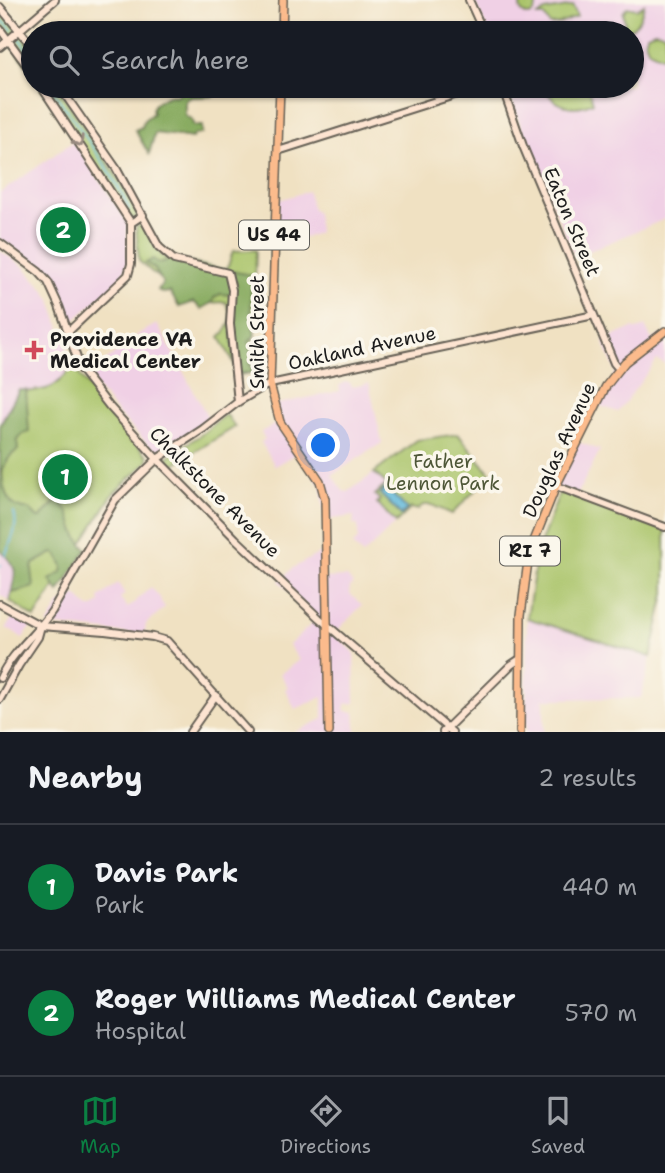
<!DOCTYPE html>
<style>
:root{--surface:#171b24;--page:#242831;--text:#f1f3f6;--muted:#9ea1a6;--line:#363941;--accent:#0b8043}
body{margin:0;font-family:"Shantell Sans",sans-serif;background:var(--page);color:var(--text)}
.you{position:absolute;left:324px;top:446px;width:24px;height:24px;margin:-18px;border:5px solid #fff;border-radius:50%;background:#1a73e8;box-shadow:0 0 0 10px #1a73e833}
.badge{display:grid;place-items:center;width:46px;height:46px;border-radius:50%;background:var(--accent);color:#fff;font-size:23px;font-weight:700}
.pin{position:absolute;translate:-50% -50%;border:4px solid #fff;box-shadow:0 2px 7px #0006}
.list{margin:0;padding:0;list-style:none}
h2{display:flex;justify-content:space-between;align-items:center;height:91px;margin:0;padding:0 28px;font-size:30px}
h2 small{font-size:23px;font-weight:400;color:var(--muted)}
.list li{display:grid;grid-template-columns:46px 1fr auto;gap:21px;align-items:center;box-sizing:border-box;height:126px;padding:0 28px;border-top:2px solid var(--line)}
.list b{display:block;font-size:26px;white-space:nowrap}
.list p{margin:0;font-size:23px;white-space:nowrap;color:var(--muted)}
.list em{font-size:23px;font-style:normal;color:var(--muted)}
.icon{flex:none;width:38px;height:38px;fill:none;stroke:currentColor;stroke-width:2;stroke-linecap:round;stroke-linejoin:round}
.map{position:relative;flex:none;width:665px;height:732px;overflow:hidden}
.search{position:absolute;background:var(--surface);box-shadow:0 2px 5px #0004;left:21px;right:21px;top:21px;height:77px;display:flex;align-items:center;gap:18px;box-sizing:border-box;padding:0 24px;border-radius:38px;color:var(--muted);font-size:26px}
.sheet{height:343px;background:var(--surface)}
nav{display:flex;justify-content:space-around;align-items:center;box-sizing:border-box;height:98px;border-top:2px solid var(--line);background:var(--surface);font-size:19px;color:var(--muted)}
nav a{display:grid;justify-items:center;gap:4px}
nav .on{color:var(--accent)}
.map>svg:first-child{display:block}
</style>
<div class="map">
<svg width="665" height="732" viewBox="0 0 665 732">
<rect width="100%" height="100%" fill="#fbf7ec"/>
<filter id="ink" filterUnits="userSpaceOnUse"><feTurbulence type="fractalNoise" baseFrequency=".0143" numOctaves="2"/><feDisplacementMap in="SourceGraphic" scale="14" xChannelSelector="R" yChannelSelector="G"/><feConvolveMatrix kernelMatrix="1 2 1 2 8 2 1 2 1" color-interpolation-filters="sRGB"/></filter>
<filter id="wash" filterUnits="userSpaceOnUse"><feTurbulence type="fractalNoise" baseFrequency=".00686" numOctaves="4" result="noise"/><feDisplacementMap in="SourceGraphic" scale="28" xChannelSelector="R" yChannelSelector="G"/><feGaussianBlur stdDeviation="1.57" result="paint"/><feColorMatrix in="noise" values="0 0 0 0 0 0 0 0 0 0 0 0 0 0 0 0 0 1.4 0 .05"/><feComposite in="paint" operator="in"/></filter>
<g filter="url(#wash)">
<rect width="100%" height="100%" fill="#f0e1c2"/>
<path fill="#f0d0e5" d="M474 0H665V219L575 257 524 135 507 86H632V33H489Z
M74 141 127 222V266L121 279 70 324 56 281 49 272 0 239V193Z
M308 191 312 208 317 213 319 233 274 247 276 201Z
M0 251 22 265 44 289 51 300 73 366 57 386 43 391 18 392 0 424Z
M157 324 210 421 158 454 118 414 88 376 140 333Z
M645 326 652 340 660 335 665 337V364L657 360 618 412 597 405 616 372 603 341 633 328 637 330Z
M345 382H349L353 387 369 383 382 443 332 475 343 491 348 492 374 473 387 484 377 504 396 523 363 555 353 545 358 539V525H353L354 516 325 520 321 486 298 452 275 466 261 442 265 439 261 432 279 422 273 405 340 391 339 386Z
M578 442 600 450 577 495 555 487Z
M0 545 16 570 10 601 0 595Z
M318 554 326 555 323 578 347 577 353 584 350 587 349 593 362 605 334 634 354 652 355 703 345 704V711L355 712 356 732H295L323 719V697L295 709 285 689 288 687 280 674 299 660 289 645 317 619 279 581 293 568Z
M118 583 125 594 120 598 128 608 151 587 161 599 160 601 165 607 146 624 144 635 47 625 59 605 76 595 89 608H92L100 603 99 598Z
M14 615 31 626 23 638 6 628Z
M527 618 651 657 641 698 544 699V732H526Z"/>
<path fill="#aac46b" stroke="#637044" stroke-width="2" d="M520 7a8 8 0 1 1 16 0a8 8 0 1 1-16 0Z
M644 4C639 32 627 33 599 33L625 24 623 13 627 7 637 9Z
M0 6 33 49V75L0 28Z
M573 6 577 17 559 24 550 25 544 16H538L545 11Z
M655 31 665 33V55L661 57 649 51 645 42 647 34Z
M40 86H57L143 215 129 220Z
M544 86H588L593 102C573 112 553 107 544 86Z
M142 224C148 232 152 241 157 249 169 269 204 270 225 275L233 251 256 250 252 373 240 375 220 337C232 325 234 317 226 302L207 303 171 290 159 278 139 261 136 227Z
M73 366 109 415 148 456V461L113 494 35 618 10 601 16 571 0 545V424L18 392C50 390 53 391 73 366Z
M226 414 235 427 173 465 166 458 202 434Z
M458 434 491 474 452 514 432 505H423L418 510 411 508 396 523 377 503 380 500 375 495 387 484 374 473 417 440Z
M560 491 665 530V593L651 657 527 618 537 553Z"/>
<path fill="#87aa5f" stroke="#52633e" stroke-width="2" d="M191 86H219L220 90 214 96 191 97 185 101V116L191 119 194 126H202V134H195L192 138 155 133 149 154 135 130 142 127 144 120 153 113 152 109 156 102 170 95 175 96Z
M153 259 159 263 172 259 251 275V314L255 335 249 342 252 359 249 363 254 373H235L231 324 232 295 220 294 214 298 212 303 201 309 194 302 179 307 170 292 162 293 158 290 163 283 154 268 146 263Z
M19 390H26L29 432 23 434 17 441 18 450 11 455 2 469C3 487 6 510 29 509L38 518H41C45 510 52 507 57 499L60 500C63 505 68 511 70 516 74 528 76 540 87 549L59 592 50 580 62 572 63 566 57 554 53 553 33 564 32 570 34 587 12 593C17 569 17 567 0 550V426Z"/>
<path fill="#5cb6d9" stroke="#3c697a" stroke-width="2" d="M386 488 407 509 401 515 380 494Z"/>
<g fill="none" stroke-linecap="round" stroke-linejoin="round">
<path stroke="#5cb6d9" stroke-width="2" d="M0 18 12 30
M19 38 33 60
M50 86C77 127 109 164 129 209
M5 556C10 542 19 528 14 513
M0 567 1 565"/>
</g>
</g>
<g filter="url(#ink)">
<g fill="none" stroke-linecap="round" stroke-linejoin="round">
<defs>
<path id="secondary" d="M469 0 484 33
M0 7 33 47
M0 29 33 74
M0 47 55 0
M41 86 131 223
M59 86 116 168 159 247 174 260 228 273 232 290 230 324 238 402
M502 86 523 146 614 363 619 369
M278 151 483 86
M0 243 39 272 48 282 59 306 81 370 109 406 157 459 236 539 319 618 452 732
M68 332 128 275 131 264V223L143 215
M556 486 665 527
M0 604 41 626 105 631 153 637 167 641 248 732
M0 678C12 652 36 634 52 611L115 500 157 459 203 429 238 402 263 387 275 383 594 315
M0 699 19 665 38 637 41 626
M190 732 216 695
M443 732 511 665 520 659"/>
<path id="primary" d="M282 33 283 0
M280 86 270 384 280 422 320 481 325 499 329 732
M520 732 521 615 528 561 534 541 556 486 606 386 625 362 665 331"/>
</defs>
<use href="#secondary" stroke="#666156" stroke-width="10"/>
<use href="#primary" stroke="#666156" stroke-width="10"/>
<use href="#secondary" stroke="#fde4d1" stroke-width="6"/>
<use href="#primary" stroke="#fbbb8c" stroke-width="7"/>
</g>
<defs><path id="oneway-chevron" d="M-2-3.5L2.5 0L-2 3.5" fill="none" stroke-width="1.6" stroke-linecap="round" stroke-linejoin="round" transform="scale(1.75)"/></defs>
<use stroke="#988a80" href="#oneway-chevron" transform="translate(79 142) rotate(57)"/>
</g>
<path fill="#d1495b" stroke="#fbf7ec" stroke-width="2.5" d="M30.5 339.5h7v7h7v7h-7v7h-7v-7h-7v-7h7z"/>
<g text-anchor="middle" dominant-baseline="central" stroke-width="7" stroke-linejoin="round" paint-order="stroke">
<g fill="#fbf7ec" stroke="#5f5e5a" stroke-width="2">
<rect x="239" y="220.5" width="70" height="29" rx="5"/>
<rect x="500" y="536.5" width="60" height="29" rx="5"/>
</g>
<g font-size="18" font-weight="bold" fill="#1c1c1c">
<text x="274" y="235">US 44</text>
<text x="530" y="551">RI 7</text>
</g>
<g font-size="19" fill="#1c1c1c" stroke="#fbf7ec">
<text transform="translate(572 222) rotate(67)">Eaton Street</text>
<text transform="translate(257 332) rotate(-90)">Smith Street</text>
<text transform="translate(362 348) rotate(-12)">Oakland Avenue</text>
<text transform="translate(559 450) rotate(-65)">Douglas Avenue</text>
<text transform="translate(215 492) rotate(45)">Chalkstone Avenue</text>
</g>
<g font-size="19" font-weight="bold" fill="#1c1c1c" stroke="#fbf7ec" text-anchor="start">
<text x="50" y="339">Providence VA<tspan x="50" dy="22">Medical Center</tspan></text>
</g>
<g font-size="19" fill="#4e5738" stroke="#fbf7ec">
<text x="443" y="461">Father<tspan x="443" dy="22">Lennon Park</tspan></text>
</g>
</g>
</svg>
<div class="you"></div>
<div class="pin badge" style="left:65px;top:477px">1</div>
<div class="pin badge" style="left:63px;top:230px">2</div>
<div class="search"><svg class="icon" aria-label="search" viewBox="0 0 24 24"><circle cx="10" cy="10" r="6"/><path d="M15 15l6 6"/></svg>Search here</div>
</div>
<section class="sheet">
<h2>Nearby<small>2 results</small></h2>
<ul class="list">
<li><span class="badge">1</span><div><b>Davis Park</b><p>Park</p></div><em>440 m</em></li>
<li><span class="badge">2</span><div><b>Roger Williams Medical Center</b><p>Hospital</p></div><em>570 m</em></li>
</ul>
</section>
<nav>
<a class="on"><svg class="icon" aria-label="map" viewBox="0 0 24 24"><path d="M3 6l6-2 6 2 6-2v14l-6 2-6-2-6 2zM9 4v14M15 6v14"/></svg>Map</a>
<a><svg class="icon" aria-label="directions" viewBox="0 0 24 24"><path d="M12 3l9 9-9 9-9-9zM9 14v-3h6M13 9l2 2-2 2"/></svg>Directions</a>
<a><svg class="icon" aria-label="saved" viewBox="0 0 24 24"><path d="M7 4h10v16l-5-4-5 4z"/></svg>Saved</a>
</nav>
